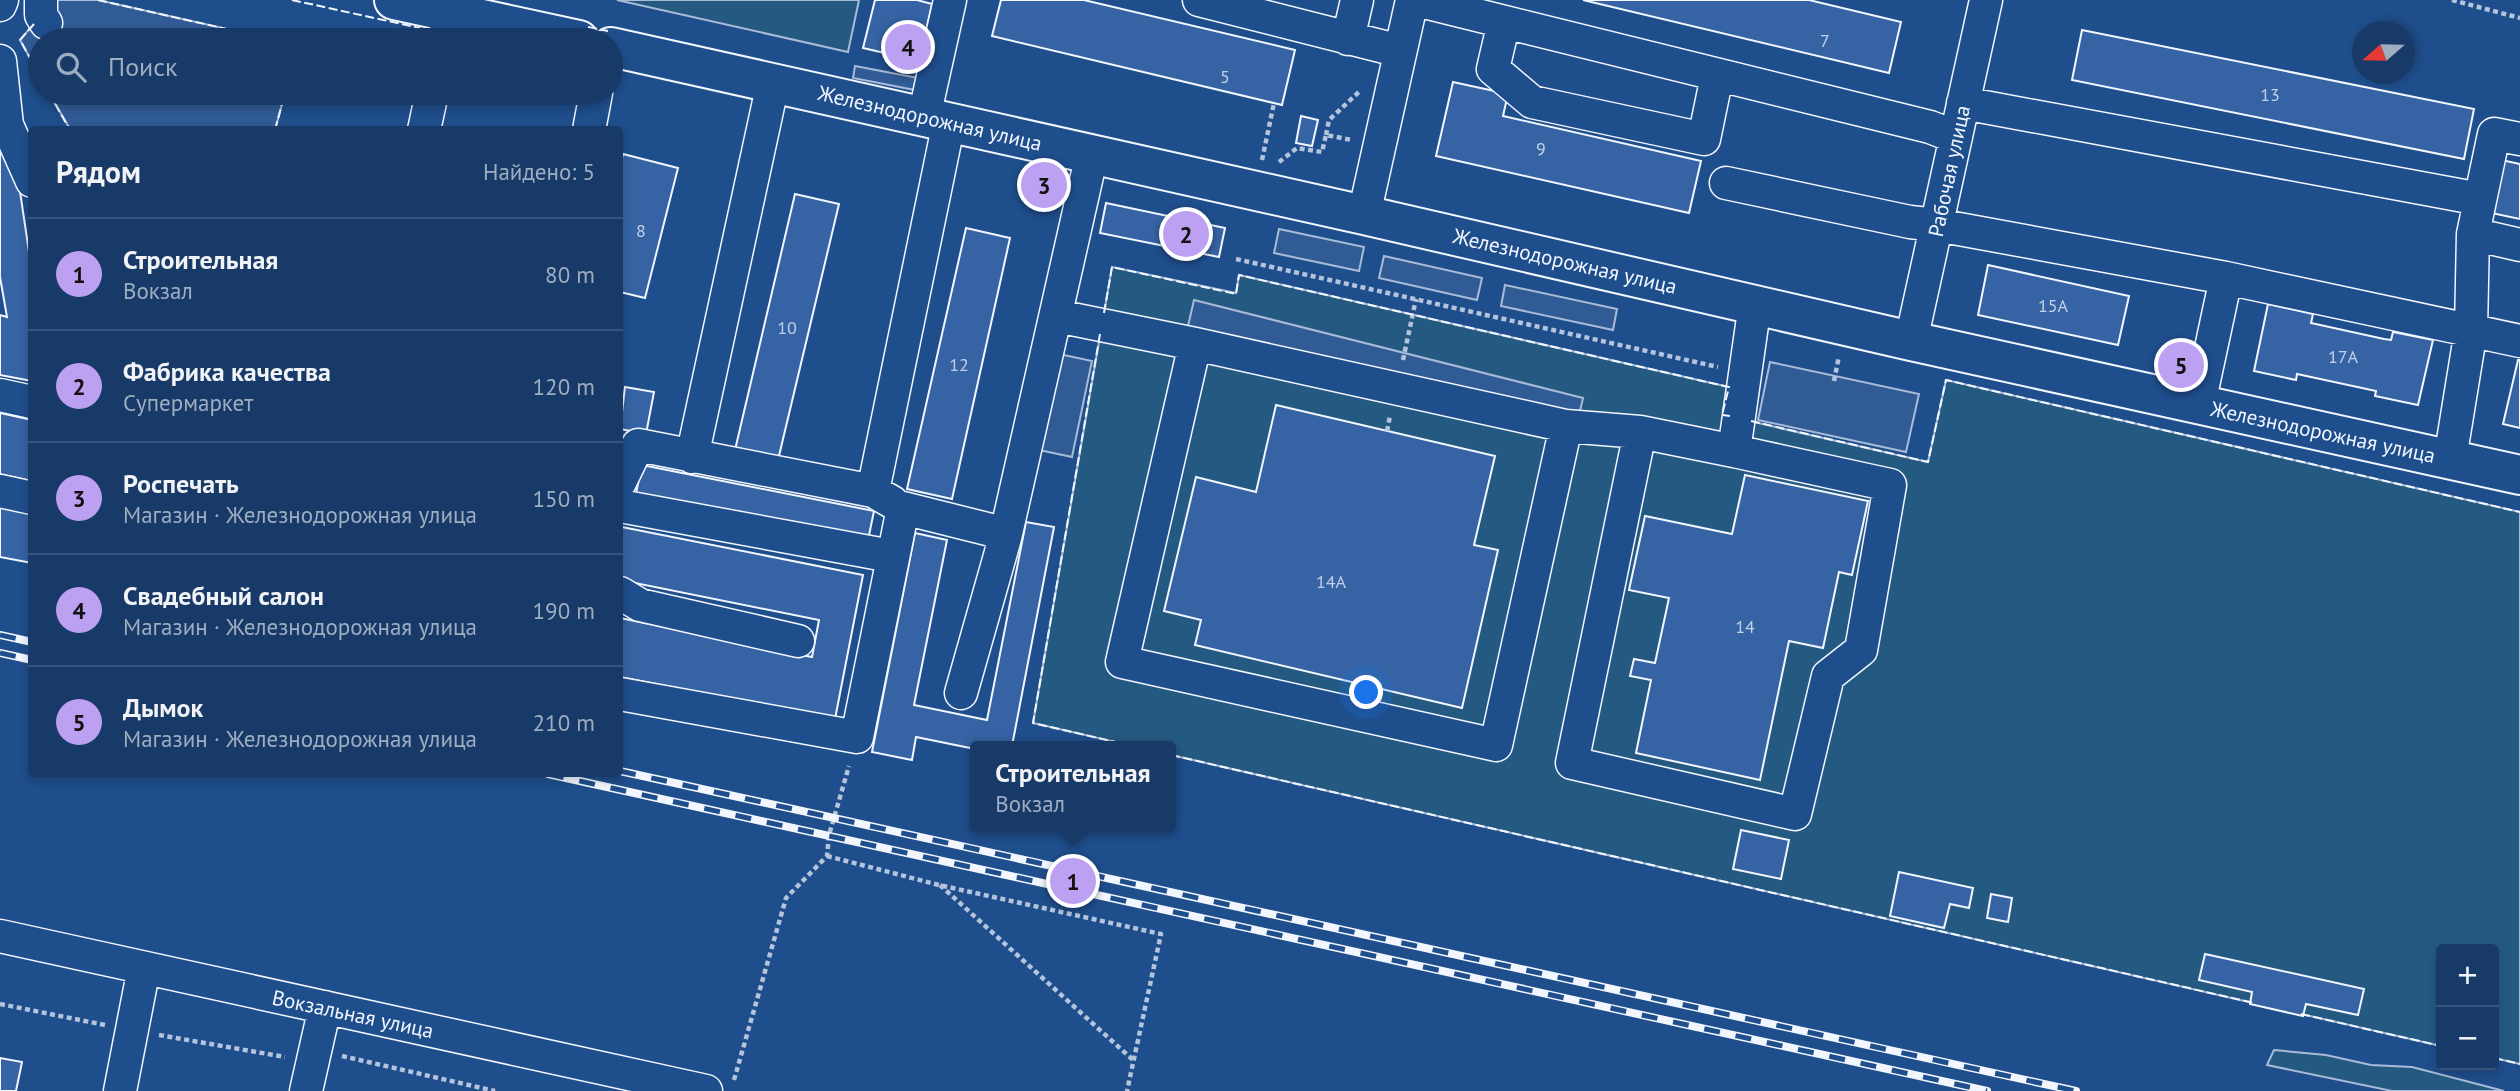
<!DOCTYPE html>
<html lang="ru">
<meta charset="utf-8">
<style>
:root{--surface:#173a69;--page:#244571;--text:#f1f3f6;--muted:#9eadc0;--line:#36547d;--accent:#bca0f2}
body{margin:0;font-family:"PT Sans",sans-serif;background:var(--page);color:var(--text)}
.controls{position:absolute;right:21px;bottom:21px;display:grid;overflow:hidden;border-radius:7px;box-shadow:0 4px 10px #0003}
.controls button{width:63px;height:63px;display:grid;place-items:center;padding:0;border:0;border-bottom:2px solid var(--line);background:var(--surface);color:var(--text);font:35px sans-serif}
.compass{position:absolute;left:2352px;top:21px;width:63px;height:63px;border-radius:50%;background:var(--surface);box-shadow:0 4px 10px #0003;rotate:250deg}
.you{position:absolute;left:1367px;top:693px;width:24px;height:24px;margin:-18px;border:5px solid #fff;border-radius:50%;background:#1a73e8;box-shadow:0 0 0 10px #1a73e833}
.badge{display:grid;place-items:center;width:46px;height:46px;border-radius:50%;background:var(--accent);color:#111;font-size:23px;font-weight:700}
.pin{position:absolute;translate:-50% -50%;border:4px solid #fff;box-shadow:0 2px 7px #0006}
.popup{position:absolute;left:970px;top:741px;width:206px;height:91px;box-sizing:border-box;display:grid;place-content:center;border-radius:7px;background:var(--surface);filter:drop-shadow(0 2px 5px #0005);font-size:23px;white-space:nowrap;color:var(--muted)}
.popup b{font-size:26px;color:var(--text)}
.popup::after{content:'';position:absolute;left:50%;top:100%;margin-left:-14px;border:14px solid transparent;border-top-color:var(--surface)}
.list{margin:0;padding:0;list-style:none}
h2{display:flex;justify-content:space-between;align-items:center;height:91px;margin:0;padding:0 28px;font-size:30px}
h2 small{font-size:23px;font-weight:400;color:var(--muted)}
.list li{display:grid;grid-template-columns:46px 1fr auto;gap:21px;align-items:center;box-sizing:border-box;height:112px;padding:0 28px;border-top:2px solid var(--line)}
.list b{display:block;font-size:26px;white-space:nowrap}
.list p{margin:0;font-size:23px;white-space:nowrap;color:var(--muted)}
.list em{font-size:23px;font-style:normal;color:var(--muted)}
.icon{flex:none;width:38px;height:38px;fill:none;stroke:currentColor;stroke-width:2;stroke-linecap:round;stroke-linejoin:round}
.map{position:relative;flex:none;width:2520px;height:1091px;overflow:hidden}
.search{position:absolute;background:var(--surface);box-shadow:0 4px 10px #0003;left:28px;top:28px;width:595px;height:77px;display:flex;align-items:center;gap:18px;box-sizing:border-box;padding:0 24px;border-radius:38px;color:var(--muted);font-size:26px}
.panel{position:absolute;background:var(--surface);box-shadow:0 4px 10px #0003;left:28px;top:126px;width:595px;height:651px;border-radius:7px}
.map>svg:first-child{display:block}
</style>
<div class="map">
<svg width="2520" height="1091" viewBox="0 0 2520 1091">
<rect width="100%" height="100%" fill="#1f4e8c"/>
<path fill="#245a82" stroke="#a8bbd7" stroke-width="2" d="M617 0H859L848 52Z
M1112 267 1236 293 1239 275 1729 387 1723 415 1928 462 1946 380 2520 512V1064L2494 1058V949H2441V1046L1171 755V746H1133L1033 723Z
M2274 1050 2326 1055 2371 1065 2412 1067 2504 1091H2392L2267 1065Z"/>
<path fill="#305b95" stroke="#a8bbd7" stroke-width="2" d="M48 0H98L276 40H40V76L20 40 41 15Z
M855 66 918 78 915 90 853 78Z
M49 93H285L275 130 70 129Z
M1279 229 1364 247 1359 271 1274 253Z
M1384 256 1482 278 1477 300 1379 278Z
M1505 285 1617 309 1613 330 1501 306Z
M1194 300 1583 398 1577 424 1188 326Z
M1059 354 1092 361 1072 457 1039 450Z
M1770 362 1919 394 1906 452 1758 420Z"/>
<path fill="#3563a3" stroke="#f2f6ff" stroke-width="2" d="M875 0H917L932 4 919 61 863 48Z
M1001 0H1084L1295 50 1282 105 992 36Z
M1583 0H1809L1901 22 1889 73Z
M2082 30 2474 109 2464 159 2072 80Z
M1453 82 1508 94 1503 116 1701 161 1689 213 1436 156Z
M1301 116 1318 120 1312 146 1296 143Z
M0 145 18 178 32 272V381L0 375V315L7 317 0 277Z
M623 154 678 168 645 298 620 292V166Z
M2492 158 2520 164V219L2482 211Z
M795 194 839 204 778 460 735 450Z
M1106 203 1225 228 1219 257 1100 233Z
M966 228 1010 238 952 499 907 489Z
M1988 265 2129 296 2118 345 1978 315Z
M2268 304 2313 314 2311 323 2384 339 2391 340 2393 332 2433 340 2418 405 2375 396 2376 391 2297 374 2296 380 2254 371Z
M2518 360H2520V428L2503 424Z
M625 387 654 392 646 434 620 429Z
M1276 405 1495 456 1474 545 1498 550 1462 708 1195 645 1201 620 1164 611 1196 477 1256 492Z
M0 413 32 420V481L0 474Z
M642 465 874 511 868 540 636 493Z
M1745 475 1868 501 1852 575 1839 572 1823 648 1789 641 1760 780 1636 753 1651 680 1630 676 1634 659 1655 663 1669 598 1629 590 1645 516 1732 534Z
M0 507 32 514V563L0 557Z
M1026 522 1054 527 1012 746H975V749L916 737 912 760 872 752 915 533 947 540 914 705 987 720Z
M622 527 863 575 835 719 620 677V618L812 657 819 620 620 580V540Z
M1741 830 1789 840 1781 879 1733 869Z
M1899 872 1973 888 1969 908 1950 904 1944 928 1890 916Z
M1991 894 2012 898 2008 922 1987 918Z
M2205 954 2364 989 2358 1015 2306 1004 2303 1016 2250 1004 2252 992 2199 980Z
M0 1058 22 1062 16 1091H0Z"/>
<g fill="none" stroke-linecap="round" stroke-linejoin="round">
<defs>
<path id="minor" d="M41 0V15L46 23
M1199 0 1400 51
M1416 0 1930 127 1956 137
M0 5 2 0
M1504 22 1493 69 1532 102 1704 139 1717 76
M1348 39 1357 0
M444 40 450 12
M0 61 7 125 32 181
M1963 103 2480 199
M924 117 950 0
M424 130 432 93
M589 130 596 93
M1726 183 1910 222 1937 225 2226 278 2520 341
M1364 215 1412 0
M2473 234 2520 245
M1057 316 1195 344 1566 426 1496 745 1122 662 1195 344
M1911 341 1986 0
M0 395 32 402
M2199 404 2226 278
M1566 426 1640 432
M1734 451 1890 485 1861 650 1828 676 1795 814 1572 763 1640 432 1734 451 1755 304
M692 457 773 83
M2450 459 2471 330 2473 234 2494 134 2520 139
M620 482 638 445 873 491 892 502
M0 491 32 498
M873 491 949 122
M620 506 891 556
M1005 538 1092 154
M620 593 640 605 798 641
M620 694 857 737 903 508 991 530 1005 538 961 693
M0 936 706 1091
M120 1091 144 968
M306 1091 325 1007"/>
<path id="major" d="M394 0 579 40
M611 47 1364 215 1911 341 2520 475"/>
</defs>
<use href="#minor" stroke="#f2f6ff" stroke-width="35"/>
<use href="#major" stroke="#f2f6ff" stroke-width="42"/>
<path stroke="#b3c4dc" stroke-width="4.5" stroke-dasharray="5 3.5" stroke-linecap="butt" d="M2452 0 2520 18
M1326 135 1329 120 1361 90
M1262 160 1274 103
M1279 162 1297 148 1322 152 1326 135 1352 140
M1236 259 1718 367
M1403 360 1416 299
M1834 381 1839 356
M1387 431 1390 416
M827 856 939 885 1161 934 1127 1091
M940 885 1133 1060
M0 1004 105 1025
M159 1035 285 1057
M342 1056 495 1091
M734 1080 786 898 827 856 829 835 849 766"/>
<use href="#minor" stroke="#1f4e8c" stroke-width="32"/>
<use href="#major" stroke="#1f4e8c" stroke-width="38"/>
<defs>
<path id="rail" d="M0 635 32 642
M0 653 32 660
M620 771 2076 1091
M548 774 1987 1091"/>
</defs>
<use href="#rail" stroke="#f2f6ff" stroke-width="8"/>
<use href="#rail" stroke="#1f4e8c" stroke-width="5" stroke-dasharray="16" stroke-linecap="butt"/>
<path stroke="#f2f6ff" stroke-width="2" stroke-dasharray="9 3.5" stroke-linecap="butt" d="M98 0 276 40
M292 0 420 28
M34 24 20 40 40 76
M588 27 608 31
M49 93 70 130
M275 130 285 93
M1104 313 1112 267 1236 294 1239 275 1729 387 1722 415 1730 416
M1100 334 1033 723 1133 746
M1751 421 1928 462 1946 380 2520 512
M1171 755 2254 1003
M2301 1014 2441 1046
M2494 1058 2520 1064"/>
</g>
<g text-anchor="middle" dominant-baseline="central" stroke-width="5" stroke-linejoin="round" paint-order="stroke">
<g font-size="18" fill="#c3d1e8">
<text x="1825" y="40">7</text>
<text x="1225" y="76">5</text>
<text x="2270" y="94">13</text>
<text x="1541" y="148">9</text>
<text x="641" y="230">8</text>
<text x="2053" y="305">15А</text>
<text x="787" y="327">10</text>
<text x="2343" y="356">17А</text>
<text x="959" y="364">12</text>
<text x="1331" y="581">14А</text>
<text x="1745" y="626">14</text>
</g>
<g font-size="21" fill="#f2f6ff" stroke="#1f4e8c">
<text transform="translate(930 118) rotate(13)">Железнодорожная улица</text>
<text transform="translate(1949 171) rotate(-78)">Рабочая улица</text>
<text transform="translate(1565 261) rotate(13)">Железнодорожная улица</text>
<text transform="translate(2323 432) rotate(12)">Железнодорожная улица</text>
<text transform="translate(353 1014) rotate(12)">Вокзальная улица</text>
</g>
</g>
</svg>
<div class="controls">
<button>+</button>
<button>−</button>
</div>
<svg class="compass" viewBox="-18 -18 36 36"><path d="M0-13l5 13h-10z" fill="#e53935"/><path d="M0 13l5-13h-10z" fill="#9eadc0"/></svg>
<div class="you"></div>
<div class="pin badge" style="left:1073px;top:881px">1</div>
<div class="popup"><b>Строительная</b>Вокзал</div>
<div class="pin badge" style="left:1186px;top:234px">2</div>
<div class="pin badge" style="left:1044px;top:185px">3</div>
<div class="pin badge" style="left:908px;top:47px">4</div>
<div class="pin badge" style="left:2181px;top:365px">5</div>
<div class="search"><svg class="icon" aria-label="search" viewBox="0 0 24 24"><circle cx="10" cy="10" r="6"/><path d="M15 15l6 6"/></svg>Поиск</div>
<section class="panel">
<h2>Рядом<small>Найдено: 5</small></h2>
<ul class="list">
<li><span class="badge">1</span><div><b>Строительная</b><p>Вокзал</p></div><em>80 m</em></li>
<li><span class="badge">2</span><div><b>Фабрика качества</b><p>Супермаркет</p></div><em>120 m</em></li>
<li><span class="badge">3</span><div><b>Роспечать</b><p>Магазин · Железнодорожная улица</p></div><em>150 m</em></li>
<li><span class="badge">4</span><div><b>Свадебный салон</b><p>Магазин · Железнодорожная улица</p></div><em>190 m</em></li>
<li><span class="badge">5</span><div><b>Дымок</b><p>Магазин · Железнодорожная улица</p></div><em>210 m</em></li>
</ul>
</section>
</div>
